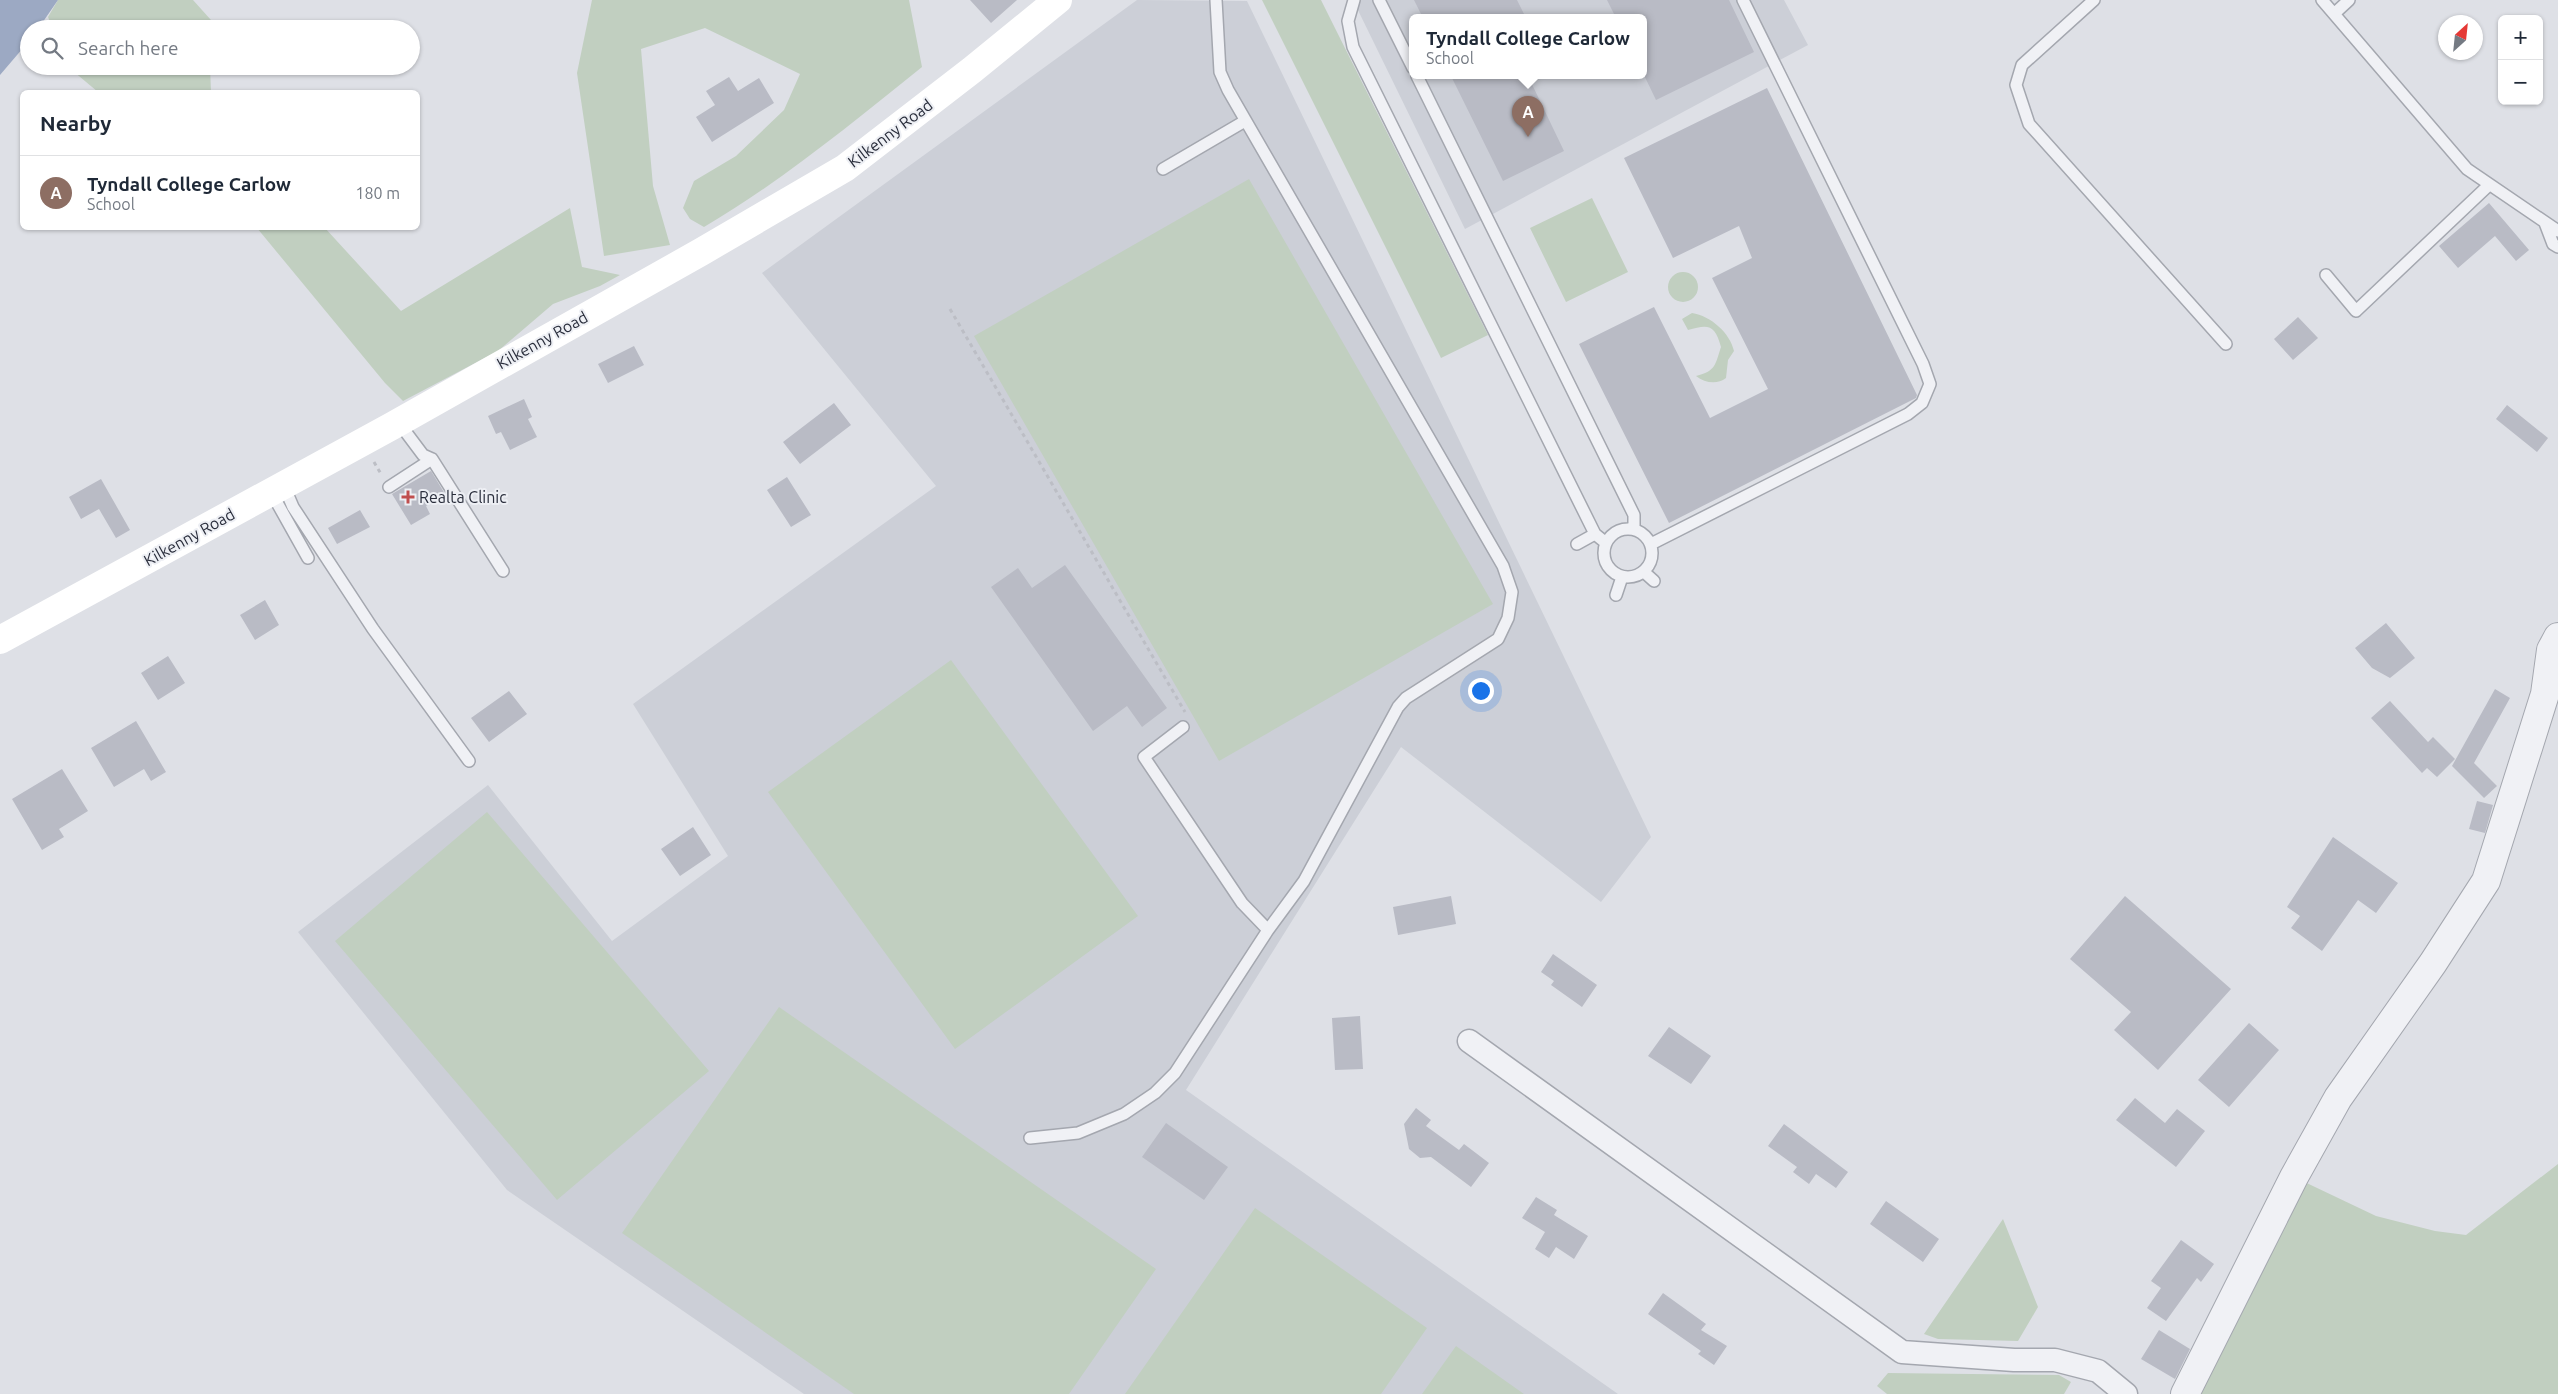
<!DOCTYPE html>
<meta charset="utf-8">
<style>
:root{--surface:#fff;--page:#f6f6f7;--text:#1f2937;--muted:#747a83;--line:#e0e1e3;--accent:#0b8043}
body{margin:0;font-family:Ubuntu,sans-serif;background:var(--page);color:var(--text)}
.controls{position:absolute;right:15px;top:15px;display:grid;overflow:hidden;border-radius:8px;box-shadow:0 1px 4px #0004}
.controls button{width:45px;height:45px;display:grid;place-items:center;padding:0;border:0;border-bottom:1px solid var(--line);background:var(--surface);color:var(--text);font:25px sans-serif}
.compass{position:absolute;left:2438px;top:15px;width:45px;height:45px;border-radius:50%;background:var(--surface);box-shadow:0 1px 4px #0004;rotate:27deg}
.you{position:absolute;left:1480px;top:690px;width:18px;height:18px;margin:-12px;border:4px solid #fff;border-radius:50%;background:#1a73e8;box-shadow:0 0 0 8px #1a73e833}
.badge{display:grid;place-items:center;width:32px;height:32px;border-radius:50%;background:var(--accent);color:#fff;font-size:16px;font-weight:700}
.pin{position:absolute;translate:-50% -41px;filter:drop-shadow(0 1px 2px #0008)}
.pin::after{content:'';position:absolute;top:26px;width:18px;height:15px;background:inherit;clip-path:polygon(0 0,100% 0,50% 100%)}
.popup{position:absolute;left:1409px;top:14px;width:238px;height:65px;box-sizing:border-box;display:grid;place-content:center;border-radius:8px;background:var(--surface);filter:drop-shadow(0 1px 4px #0005);font-size:16px;white-space:nowrap;color:var(--muted)}
.popup b{font-size:19px;color:var(--text)}
.popup::after{content:'';position:absolute;left:50%;top:100%;margin-left:-10px;border:10px solid transparent;border-top-color:var(--surface)}
.list{margin:0;padding:0;list-style:none}
h2{display:flex;justify-content:space-between;align-items:center;height:65px;margin:0;padding:0 20px;font-size:21px}
h2 small{font-size:16px;font-weight:400;color:var(--muted)}
.list li{display:grid;grid-template-columns:32px 1fr auto;gap:15px;align-items:center;box-sizing:border-box;height:75px;padding:0 20px;border-top:1px solid var(--line)}
.list b{display:block;font-size:19px;white-space:nowrap}
.list p{margin:0;font-size:16px;white-space:nowrap;color:var(--muted)}
.list em{font-size:16px;font-style:normal;color:var(--muted)}
.icon{flex:none;width:28px;height:28px;fill:none;stroke:currentColor;stroke-width:2;stroke-linecap:round;stroke-linejoin:round}
.map{position:relative;flex:none;width:2558px;height:1394px;overflow:hidden}
.search{position:absolute;background:var(--surface);box-shadow:0 1px 4px #0004;left:20px;top:20px;width:400px;height:55px;display:flex;align-items:center;gap:12px;box-sizing:border-box;padding:0 18px;border-radius:28px;color:var(--muted);font-size:19px}
.panel{position:absolute;background:var(--surface);box-shadow:0 1px 4px #0004;left:20px;top:90px;width:400px;height:140px;border-radius:8px}
.map>svg:first-child{display:block}
</style>
<div class="map">
<svg width="2558" height="1394" viewBox="0 0 2558 1394">
<rect width="100%" height="100%" fill="#dee0e6"/>
<path fill="#cccfd7" fill-rule="evenodd" d="M1137 0 1247 1 1651 837 1601 902 1401 747 1186 1090 1618 1394H804L507 1190 298 932 488 785 612 941 728 856 633 704 936 486 762 273Z
M1353 0H1784L1808 45 1465 229ZM1413 18H1643V76H1413Z"/>
<path fill="#c1cfc0" d="M58 0H193L211 20V29H53L48 17Z
M592 0H909L922 67C852 123 781 182 704 227L690 219 683 208 694 181 736 156 784 110 800 74 705 28 641 49 653 186 670 245 604 256 577 73Z
M1262 0H1321L1488 335 1441 358Z
M67 66H210L211 92H98Z
M1249 179 1493 604 1219 761 974 336Z
M1592 198 1628 272 1566 302 1530 228Z
M570 208 582 267 620 275 600 286 553 304 498 351 403 401 385 383 257 228H325L401 311Z
M1668 287a15 15 0 1 1 30 0a15 15 0 1 1-30 0Z
M1692 313C1711 316 1730 333 1734 351L1728 360 1726 378C1717 385 1705 383 1696 376 1716 371 1715 365 1721 347 1715 324 1708 324 1688 330L1682 319Z
M951 660 1138 916 955 1049 768 792Z
M487 812 709 1071 557 1200 335 941Z
M779 1007 1156 1269 1069 1394H854L622 1233Z
M2558 1164V1394H2185L2294 1177 2376 1216 2435 1231 2466 1235Z
M1255 1208 1427 1328 1381 1394H1125Z
M2003 1219 2038 1307 2018 1341 1938 1339 1924 1334Z
M1456 1346 1524 1394H1422Z
M1888 1373 2059 1375 2071 1382 2064 1394H1887L1877 1386Z"/>
<path fill="#9ca9c3" d="M0 0H58L38 29H29V41L0 75Z"/>
<path fill="#b9bbc5" d="M970 0H1017L991 23Z
M1414 0H1517L1526 18H1423Z
M1607 0H1729L1754 52 1656 100 1643 73V18H1616Z
M1451 76H1528L1564 151 1503 181Z
M729 77 738 91 759 78 774 103 712 142 696 117 715 105 706 91Z
M1767 88 1917 395 1916 398 1669 523 1579 344 1654 307 1710 418 1768 389 1712 278 1752 258 1739 226 1673 258 1624 158Z
M2489 203 2529 250 2516 261 2495 236 2458 268 2439 246Z
M2298 317 2318 338 2293 360 2274 339Z
M634 346 644 365 608 383 598 364Z
M524 399 532 417 528 419 537 437 510 450 501 432 496 434 488 416Z
M834 403 851 425 800 464 783 442Z
M2507 405 2548 438 2537 452 2496 419Z
M431 471 445 494 426 506 430 514 411 525 392 494Z
M787 477 811 515 791 527 767 490Z
M101 479 130 530 116 538 99 509 81 519 69 497Z
M360 510 370 527 337 544 328 528Z
M1065 565 1167 708 1142 727 1127 706 1093 731 991 587 1018 568 1032 588Z
M265 600 279 625 255 640 240 615Z
M2386 623 2415 658 2390 678 2372 668 2355 648Z
M168 656 185 683 158 700 141 673Z
M2495 689 2510 698 2474 763 2497 786 2484 798 2452 766Z
M509 691 527 714 489 742 471 718Z
M2390 701 2428 742 2433 737 2455 759 2437 777 2427 768 2422 773 2371 718Z
M136 721 166 772 151 781 144 769 114 787 91 748Z
M62 769 88 811 59 829 64 837 42 850 12 799Z
M2477 801 2493 805 2485 833 2469 829Z
M693 827 711 855 680 876 661 849Z
M2333 837 2398 883 2376 913 2358 900 2322 951 2291 928 2300 916 2287 907Z
M1451 896 1456 924 1398 935 1393 907Z
M2125 896 2231 989 2158 1070 2114 1030 2131 1012 2070 959Z
M1553 954 1597 985 1582 1007 1551 985 1554 981 1541 972Z
M1360 1016 1363 1069 1335 1070 1332 1018Z
M2249 1023 2279 1050 2229 1107 2198 1080Z
M1669 1027 1711 1056 1691 1084 1648 1056Z
M2135 1098 2165 1123 2177 1109 2205 1131 2176 1167 2116 1120Z
M1416 1108 1431 1120 1426 1126 1459 1150 1464 1144 1489 1163 1471 1187 1431 1157 1420 1158 1409 1149 1404 1124Z
M1166 1123 1228 1167 1204 1200 1142 1157Z
M1784 1124 1848 1172 1836 1188 1816 1174 1809 1184 1793 1172 1797 1167 1768 1146Z
M1536 1197 1557 1210 1554 1215 1588 1236 1574 1259 1556 1247 1549 1258 1535 1249 1545 1232 1522 1218Z
M1886 1201 1939 1239 1923 1262 1870 1224Z
M2181 1240 2214 1264 2201 1282 2197 1278 2166 1321 2147 1308 2161 1288 2151 1281Z
M1663 1293 1706 1324 1701 1330 1727 1346 1714 1365 1698 1354 1701 1351 1648 1314Z
M2159 1330 2190 1349 2175 1379 2141 1359Z"/>
<g fill="none" stroke-linecap="round" stroke-linejoin="round">
<defs>
<path id="service" d="M1354 0 1348 21 1353 47 1595 534 1606 543
M1379 0 1413 68
M2094 0 2022 65 2016 85 2029 124 2226 344
M2322 0 2467 169 2558 231
M2335 13 2349 0
M1417 76 1634 515V529
M1163 169 1245 121
M2545 223 2553 244 2558 247
M2326 275 2356 311 2489 185
M399 423 423 455 432 459 503 571
M284 486 293 507 373 629 469 761
M389 487 432 459
M271 492 308 558
M1604 553a24 24 0 1 1 48 0a24 24 0 1 1-48 0Z
M1577 544 1595 534
M1651 544 1908 414 1922 403 1930 384 1923 364 1743 0
M1644 572 1654 581
M1616 595 1622 577
M1183 727 1144 757 1242 903 1268 930
M1030 1138 1078 1133 1124 1114 1155 1093 1175 1073 1268 930 1304 881 1398 707 1406 698 1498 639 1508 618 1512 592 1503 566 1228 90 1220 72 1216 0"/>
<path id="minor" d="M1469 1041 1902 1352 2014 1360H2055L2098 1371 2126 1394"/>
<path id="tertiary" d="M2185 1394 2294 1177 2338 1098 2433 963 2486 881 2545 694 2551 650 2558 637"/>
</defs>
<use href="#service" stroke="#a4a7af" stroke-width="14"/>
<use href="#minor" stroke="#a4a7af" stroke-width="25"/>
<use href="#tertiary" stroke="#a4a7af" stroke-width="30"/>
<path stroke="#bcbec5" stroke-width="3" stroke-dasharray="4 4" stroke-linecap="butt" d="M950 309 1185 712
M374 462 381 474"/>
<use href="#service" stroke="#f0f1f5" stroke-width="11"/>
<use href="#minor" stroke="#f0f1f5" stroke-width="22"/>
<use href="#tertiary" stroke="#f0f1f5" stroke-width="28"/>
<path stroke="#fff" stroke-width="28" d="M0 640 392 426 701 252 845 168 972 70 1058 0"/>
</g>
<path fill="#c04e4e" stroke="#edeff4" stroke-width="2" d="M405.5 489.5h5v5h5v5h-5v5h-5v-5h-5v-5h5z"/>
<g text-anchor="middle" dominant-baseline="central" stroke-width="4" stroke-linejoin="round" paint-order="stroke">
<g font-size="16" fill="#292d3b" stroke="#edeff4">
<text transform="translate(890 133) rotate(-37)">Kilkenny Road</text>
<text transform="translate(542 340) rotate(-29)">Kilkenny Road</text>
<text transform="translate(189 537) rotate(-29)">Kilkenny Road</text>
</g>
<g font-size="16" fill="#292d3b" stroke="#edeff4" text-anchor="start">
<text x="419" y="497">Realta Clinic</text>
</g>
</g>
</svg>
<div class="controls">
<button>+</button>
<button>−</button>
</div>
<svg class="compass" viewBox="-18 -18 36 36"><path d="M0-13l5 13h-10z" fill="#e53935"/><path d="M0 13l5-13h-10z" fill="#747a83"/></svg>
<div class="you"></div>
<div class="pin badge" style="left:1528px;top:137px;background:#8d6e63">A</div>
<div class="popup"><b>Tyndall College Carlow</b>School</div>
<div class="search"><svg class="icon" aria-label="search" viewBox="0 0 24 24"><circle cx="10" cy="10" r="6"/><path d="M15 15l6 6"/></svg>Search here</div>
<section class="panel">
<h2>Nearby<small></small></h2>
<ul class="list">
<li><span class="badge" style="background:#8d6e63">A</span><div><b>Tyndall College Carlow</b><p>School</p></div><em>180 m</em></li>
</ul>
</section>
</div>
